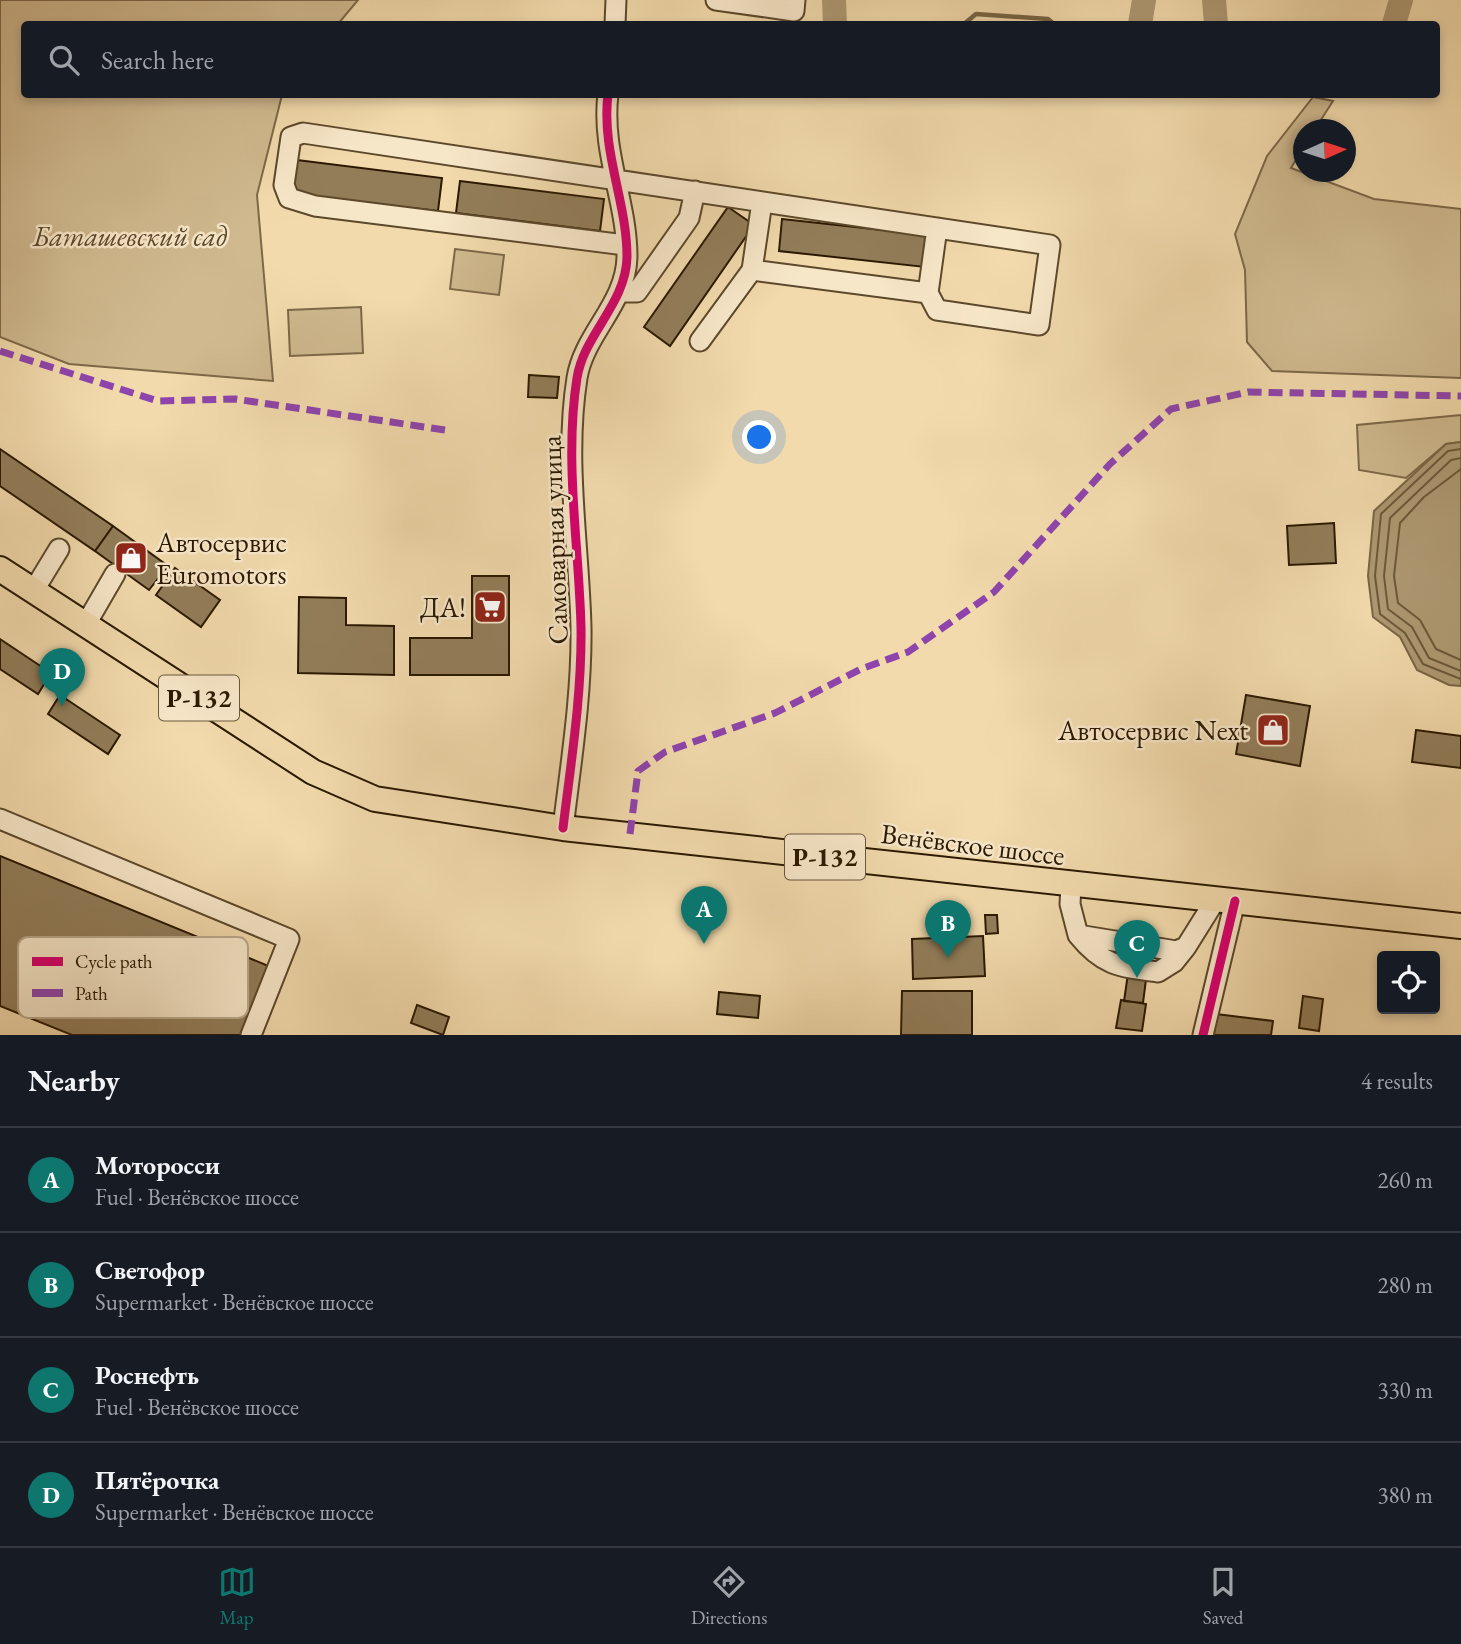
<!DOCTYPE html>
<meta charset="utf-8">
<style>
:root{--surface:#171b24;--page:#20242c;--text:#f1f3f6;--muted:#9ea1a6;--line:#363941;--accent:#0f766e}
body{margin:0;font-family:"EB Garamond",serif;background:var(--page);color:var(--text)}
.controls{position:absolute;right:21px;bottom:21px;display:grid;overflow:hidden;border-radius:7px;box-shadow:0 4px 10px #0003}
.controls button{width:63px;height:63px;display:grid;place-items:center;padding:0;border:0;border-bottom:2px solid var(--line);background:var(--surface);color:var(--text);font:35px sans-serif}
.compass{position:absolute;left:1293px;top:119px;width:63px;height:63px;border-radius:50%;background:var(--surface);box-shadow:0 4px 10px #0003;rotate:87deg}
.you{position:absolute;left:760px;top:438px;width:24px;height:24px;margin:-18px;border:5px solid #fff;border-radius:50%;background:#1a73e8;box-shadow:0 0 0 10px #1a73e833}
.badge{display:grid;place-items:center;width:46px;height:46px;border-radius:50%;background:var(--accent);color:#fff;font-size:23px;font-weight:700}
.pin{position:absolute;translate:-50% -58px;filter:drop-shadow(0 2px 4px #0008)}
.pin::after{content:'';position:absolute;top:37px;width:24px;height:21px;background:inherit;clip-path:polygon(0 0,100% 0,50% 100%)}
.list{margin:0;padding:0;list-style:none}
h2{display:flex;justify-content:space-between;align-items:center;height:91px;margin:0;padding:0 28px;font-size:30px}
h2 small{font-size:23px;font-weight:400;color:var(--muted)}
.list li{display:grid;grid-template-columns:46px 1fr auto;gap:21px;align-items:center;box-sizing:border-box;height:105px;padding:0 28px;border-top:2px solid var(--line)}
.list b{display:block;font-size:26px;white-space:nowrap}
.list p{margin:0;font-size:23px;white-space:nowrap;color:var(--muted)}
.list em{font-size:23px;font-style:normal;color:var(--muted)}
.icon{flex:none;width:38px;height:38px;fill:none;stroke:currentColor;stroke-width:2;stroke-linecap:round;stroke-linejoin:round}
.map{position:relative;flex:none;width:1461px;height:1035px;overflow:hidden}
.search{position:absolute;background:var(--surface);box-shadow:0 4px 10px #0003;left:21px;right:21px;top:21px;height:77px;display:flex;align-items:center;gap:18px;box-sizing:border-box;padding:0 24px;border-radius:7px;color:var(--muted);font-size:26px}
.sheet{height:511px;background:var(--surface)}
nav{display:flex;justify-content:space-around;align-items:center;box-sizing:border-box;height:98px;border-top:2px solid var(--line);background:var(--surface);font-size:19px;color:var(--muted)}
nav a{display:grid;justify-items:center;gap:4px}
nav .on{color:var(--accent)}
.map>svg:first-child{display:block}
</style>
<div class="map">
<svg width="1461" height="1035" viewBox="0 0 1461 1035">
<rect width="100%" height="100%" fill="#f2daac"/>
<filter id="stains"><feTurbulence type="fractalNoise" baseFrequency=".00286" numOctaves="4"/><feColorMatrix values="0 0 0 0 .2 0 0 0 0 .09 0 0 0 0 .02 0 0 0 .5 -.17"/></filter>
<radialGradient id="worn" r=".72"><stop offset=".6" stop-color="#630" stop-opacity="0"/><stop offset="1" stop-color="#630" stop-opacity=".3"/></radialGradient>
<path fill="#d0b98f" stroke="#7d6848" stroke-width="2" d="M0 0H358L338 24H24V94L282 95 257 195 273 381 69 364 0 337Z
M1313 97 1333 101 1315 129 1304 130 1303 148 1291 168 1374 199 1461 209V378L1272 371 1247 342 1245 270 1235 234 1267 156Z
M455 249 504 255 499 295 450 289Z
M361 307 363 353 290 356 288 310Z
M1461 415V442L1446 444 1406 478 1359 470 1357 425Z"/>
<path fill="#ae9872" stroke="#796544" stroke-width="2" d="M1461 442V686L1449 685 1417 670 1400 637 1373 617 1368 576 1374 511 1446 444Z"/>
<g fill="none" stroke-linecap="round" stroke-linejoin="round">
<path stroke="#6c5839" stroke-width="2" d="M1461 449 1448 451 1381 514 1375 576 1380 614 1405 633 1423 664 1461 679
M1461 458 1451 460 1390 518 1384 576 1388 609 1412 627 1429 658 1461 671
M1461 469 1424 497 1400 523 1394 576 1398 603 1420 620 1436 649 1461 660"/>
<path stroke="#796544" stroke-width="4.5" d="M964 24 976 14 1048 19 1054 24"/>
<path stroke="#ae9872" stroke-width="24" d="M834 0 835 24
M1214 0 1216 24
M1140 24 1144 0
M1394 24 1401 0"/>
</g>
<path fill="#927d59" stroke="#2a1800" stroke-width="2" d="M297 160 442 178 438 211 293 194Z
M460 181 604 199 600 231 456 213Z
M728 207 754 225 670 346 644 327Z
M782 219 928 235 925 267 779 251Z
M529 375 559 377 557 398 528 397Z
M0 449 113 526 95 551 0 486Z
M1334 523 1336 563 1289 565 1287 526Z
M113 526 168 566 149 590 95 551Z
M175 568 220 600 201 627 156 595Z
M472 576H509V675H410V638H472Z
M299 597 346 598V625L394 626V675L298 673Z
M0 639 51 673 38 694 0 669Z
M60 695 120 735 108 754 48 714Z
M1246 695 1310 706 1300 766 1236 754Z
M1416 730 1461 736V768L1412 762Z
M0 856 271 967 243 1035H72L0 1006Z
M985 915H997L998 933 986 934Z
M983 936 985 976 913 979 912 939Z
M1131 953 1149 956 1143 1003 1124 1001Z
M902 991H972V1035H901Z
M719 992 760 996 758 1018 717 1014Z
M1303 996 1323 999 1319 1031 1299 1028Z
M1121 1000 1146 1004 1142 1031 1116 1028Z
M417 1005 449 1017 443 1035 411 1023Z
M1216 1014 1273 1021 1271 1035H1214Z"/>
<g fill="none" stroke-linecap="round" stroke-linejoin="round">
<defs>
<path id="minor" d="M716 0 794 11 795 0
M615 24 616 0
M625 245 315 206 289 198 284 185 291 137 303 133 1050 245 1039 325 937 310 928 293 752 270 700 341
M752 270 762 202
M619 292H637L689 218 695 191
M928 293 937 228
M34 590 59 549
M86 624 115 574
M0 819 289 939 251 1035
M563 828C571 762 582 694 581 627 579 545 564 460 577 378 584 334 626 304 627 257 627 201 601 152 608 94
M1071 885 1070 904 1078 935 1176 951 1186 947 1216 899
M1078 935C1103 966 1120 967 1158 972L1174 962 1186 947
M1203 1035 1235 901"/>
<path id="major" d="M0 569 313 772 375 799 563 828 1461 926"/>
</defs>
<use href="#minor" stroke="#5c482b" stroke-width="23"/>
<use href="#major" stroke="#2a1800" stroke-width="28"/>
<use href="#minor" stroke="#f7e7c9" stroke-width="19"/>
<use href="#major" stroke="#f2daac" stroke-width="24"/>
<path stroke="#8e44ad" stroke-width="7" stroke-dasharray="14 7" stroke-linecap="butt" d="M0 351 158 401 235 399 445 430
M630 834 638 771 665 752 775 713 861 669 908 652 994 592 1110 464 1171 409 1248 392 1461 396"/>
<defs>
<path id="cycleway" d="M563 828C571 762 582 694 581 627 579 545 564 460 577 378 584 334 626 304 627 257 627 201 601 152 608 94
M1203 1035 1235 901"/>
</defs>
<use href="#cycleway" stroke="#f7e7c9" stroke-width="13"/>
<use href="#cycleway" stroke="#d6006c" stroke-width="9"/>
</g>
<defs>
<symbol id="shop-square" viewBox="-11 -11 22 22"><rect x="-9" y="-9" width="18" height="18" rx="4" fill="#8f2418" stroke="#f7e7c9"/><path d="M-5-2.5h2.3a2.7 3.5 0 0 1 5.4 0H5L5.5 6h-11ZM-1.5-2.5h3a1.5 2.3 0 0 0-3 0Z" fill="#fff"/></symbol>
<symbol id="supermarket-square" viewBox="-11 -11 22 22"><rect x="-9" y="-9" width="18" height="18" rx="4" fill="#8f2418" stroke="#f7e7c9"/><path d="M-6-5.5h2.5l.6 2H6L4.5 2H-2.5L-4.4-4H-6ZM-1.5 3.2a1.3 1.3 0 1 0 .1 0ZM3 3.2a1.3 1.3 0 1 0 .1 0Z" fill="#fff"/></symbol>
</defs>
<g fill-rule="evenodd">
<use href="#shop-square" x="112" y="539" width="38" height="38"/>
<use href="#supermarket-square" x="471" y="588" width="38" height="38"/>
<use href="#shop-square" x="1254" y="711" width="38" height="38"/>
</g>
<g text-anchor="middle" dominant-baseline="central" stroke-width="5" stroke-linejoin="round" paint-order="stroke">
<g fill="#f7e7c9" stroke="#68563c" stroke-width="2">
<rect x="159" y="675.5" width="80" height="45" rx="5"/>
<rect x="785" y="834.5" width="80" height="45" rx="5"/>
</g>
<g font-size="26" font-weight="bold" fill="#2a1800">
<text x="199" y="698">Р-132</text>
<text x="825" y="857">Р-132</text>
</g>
<g font-size="28" font-style="italic" fill="#5c482b" stroke="#f7e7c9">
<text x="130" y="236">Баташевский сад</text>
</g>
<g font-size="28" fill="#2a1800" stroke="#f7e7c9">
<text transform="translate(554 540) rotate(-92)">Самоварная улица</text>
<text transform="translate(973 844) rotate(7)">Венёвское шоссе</text>
</g>
<g font-size="28" fill="#2a1800" stroke="#f7e7c9" text-anchor="end">
<text x="156" y="542" text-anchor="start">Автосервис<tspan x="156" dy="32">Euromotors</tspan></text>
<text x="466" y="607">ДА!</text>
<text x="1248" y="730">Автосервис Next</text>
</g>
</g>
<rect x="18" y="937" width="230" height="81" rx="10" fill="#f7e7c9" stroke="#baa98d" stroke-width="2"/>
<rect x="32" y="957" width="31" height="9" fill="#d6006c"/>
<rect x="32" y="989" width="31" height="8" fill="#8e44ad"/>
<g font-size="19" fill="#2a1800">
<text x="75" y="968">Cycle path</text>
<text x="75" y="1000">Path</text>
</g>
<rect width="100%" height="100%" filter="url(#stains)"/>
<rect width="100%" height="100%" fill="url(#worn)"/>
</svg>
<div class="controls">
<button><svg class="icon" aria-label="locate" viewBox="0 0 24 24"><circle cx="12" cy="12" r="6"/><path d="M12 2v4M12 18v4M2 12h4M18 12h4"/></svg></button>
</div>
<svg class="compass" viewBox="-18 -18 36 36"><path d="M0-13l5 13h-10z" fill="#e53935"/><path d="M0 13l5-13h-10z" fill="#9ea1a6"/></svg>
<div class="you"></div>
<div class="pin badge" style="left:704px;top:944px">A</div>
<div class="pin badge" style="left:948px;top:958px">B</div>
<div class="pin badge" style="left:1137px;top:978px">C</div>
<div class="pin badge" style="left:62px;top:706px">D</div>
<div class="search"><svg class="icon" aria-label="search" viewBox="0 0 24 24"><circle cx="10" cy="10" r="6"/><path d="M15 15l6 6"/></svg>Search here</div>
</div>
<section class="sheet">
<h2>Nearby<small>4 results</small></h2>
<ul class="list">
<li><span class="badge">A</span><div><b>Моторосси</b><p>Fuel · Венёвское шоссе</p></div><em>260 m</em></li>
<li><span class="badge">B</span><div><b>Светофор</b><p>Supermarket · Венёвское шоссе</p></div><em>280 m</em></li>
<li><span class="badge">C</span><div><b>Роснефть</b><p>Fuel · Венёвское шоссе</p></div><em>330 m</em></li>
<li><span class="badge">D</span><div><b>Пятёрочка</b><p>Supermarket · Венёвское шоссе</p></div><em>380 m</em></li>
</ul>
</section>
<nav>
<a class="on"><svg class="icon" aria-label="map" viewBox="0 0 24 24"><path d="M3 6l6-2 6 2 6-2v14l-6 2-6-2-6 2zM9 4v14M15 6v14"/></svg>Map</a>
<a><svg class="icon" aria-label="directions" viewBox="0 0 24 24"><path d="M12 3l9 9-9 9-9-9zM9 14v-3h6M13 9l2 2-2 2"/></svg>Directions</a>
<a><svg class="icon" aria-label="saved" viewBox="0 0 24 24"><path d="M7 4h10v16l-5-4-5 4z"/></svg>Saved</a>
</nav>
